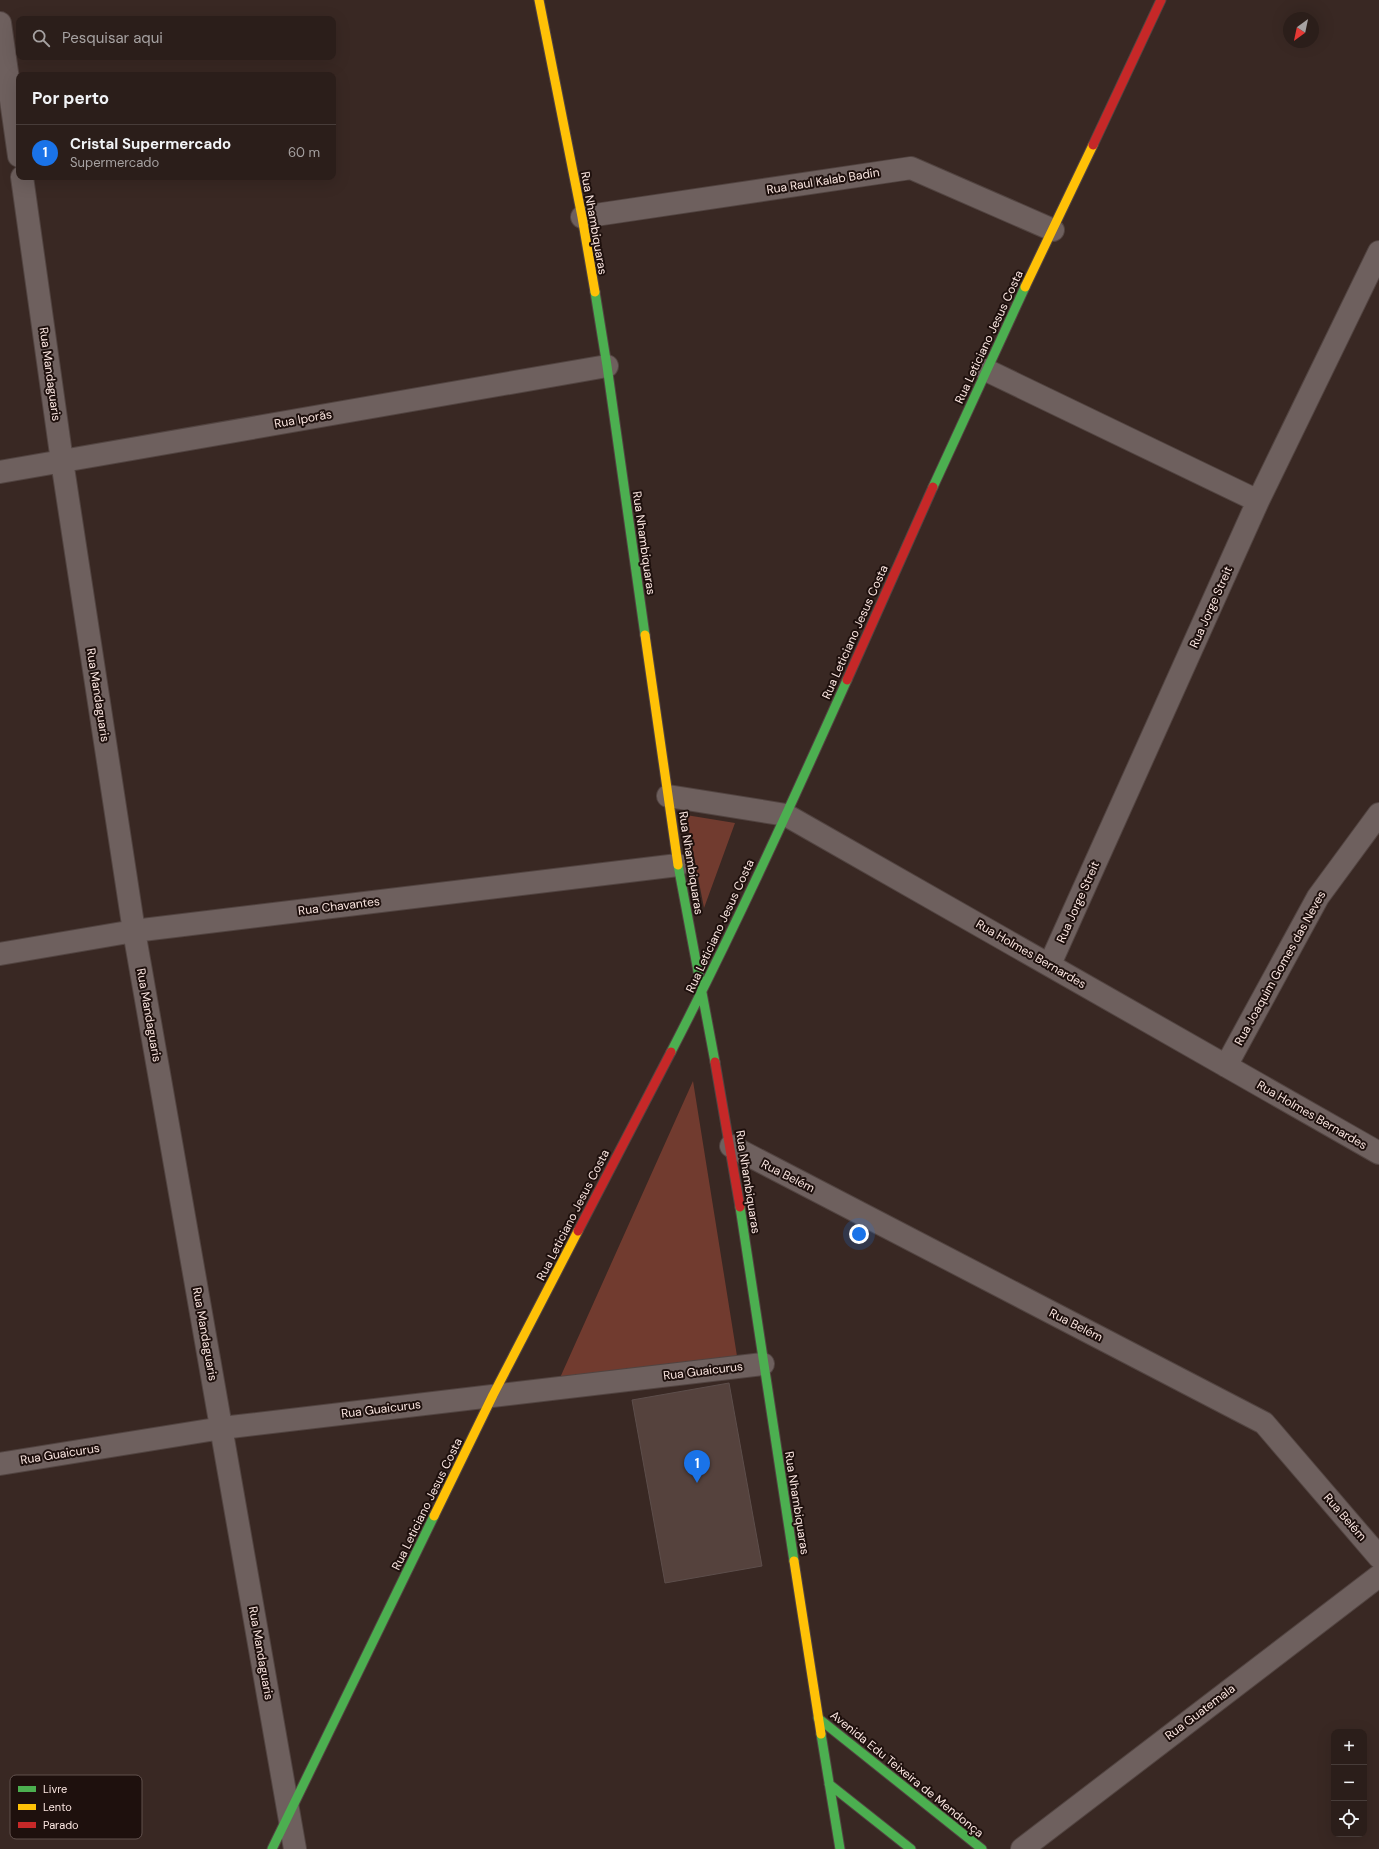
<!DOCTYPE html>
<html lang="pt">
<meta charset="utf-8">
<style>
:root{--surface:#2b1e1a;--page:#332723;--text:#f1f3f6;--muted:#a6a2a2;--line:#473c39;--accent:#1a73e8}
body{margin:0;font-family:"DM Sans",sans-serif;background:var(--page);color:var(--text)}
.controls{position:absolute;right:12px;bottom:12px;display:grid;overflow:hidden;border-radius:8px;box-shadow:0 4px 16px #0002}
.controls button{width:36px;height:36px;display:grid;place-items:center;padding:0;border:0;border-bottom:1px solid var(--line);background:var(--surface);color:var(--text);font:20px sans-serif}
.compass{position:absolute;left:1283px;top:12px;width:36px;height:36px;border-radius:50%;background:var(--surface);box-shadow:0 4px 16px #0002;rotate:213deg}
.you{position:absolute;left:859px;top:1234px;width:14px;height:14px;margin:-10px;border:3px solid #fff;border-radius:50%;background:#1a73e8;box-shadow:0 0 0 6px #1a73e833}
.badge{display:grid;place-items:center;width:26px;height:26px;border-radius:50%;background:var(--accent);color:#fff;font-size:13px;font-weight:700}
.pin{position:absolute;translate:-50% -33px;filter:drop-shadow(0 1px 2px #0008)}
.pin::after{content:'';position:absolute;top:21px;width:14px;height:12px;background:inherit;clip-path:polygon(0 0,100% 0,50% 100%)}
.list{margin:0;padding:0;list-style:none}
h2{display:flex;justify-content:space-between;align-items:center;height:52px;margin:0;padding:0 16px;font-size:17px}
h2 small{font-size:13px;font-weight:400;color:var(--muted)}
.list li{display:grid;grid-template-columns:26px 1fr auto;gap:12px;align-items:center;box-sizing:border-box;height:56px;padding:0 16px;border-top:1px solid var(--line)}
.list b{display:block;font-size:15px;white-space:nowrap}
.list p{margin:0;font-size:13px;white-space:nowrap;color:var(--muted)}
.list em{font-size:13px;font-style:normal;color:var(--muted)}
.icon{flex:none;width:22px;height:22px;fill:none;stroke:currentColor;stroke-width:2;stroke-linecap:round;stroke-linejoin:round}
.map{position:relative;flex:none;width:1379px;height:1849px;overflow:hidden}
.search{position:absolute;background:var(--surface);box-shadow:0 4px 16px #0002;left:16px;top:16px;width:320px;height:44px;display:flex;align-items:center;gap:10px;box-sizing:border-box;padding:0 14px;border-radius:8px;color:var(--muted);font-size:15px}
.panel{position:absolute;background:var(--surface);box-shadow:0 4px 16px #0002;left:16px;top:72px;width:320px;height:108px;border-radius:8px}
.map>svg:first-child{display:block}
</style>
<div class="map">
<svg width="1379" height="1849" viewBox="0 0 1379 1849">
<rect width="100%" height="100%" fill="#392823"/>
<path fill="#713b2f" d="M686 815 735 823 704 908Z
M693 1081 737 1356 559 1380Z"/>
<path fill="#55423d" stroke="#5d4e4b" d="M729 1383 762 1566 665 1583 632 1400Z"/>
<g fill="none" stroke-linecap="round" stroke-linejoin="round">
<defs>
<path id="street" d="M0 23 19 156
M22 177 62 461 134 931 295 1849
M582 217 911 168 1053 230
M986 370 1258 501
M0 472 607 366
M668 796 786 815 1379 1153
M0 954 134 931 678 865
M1050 964 1258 501 1379 252
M1226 1066 1318 897 1379 814
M731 1146 1264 1423 1379 1557
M0 1464 222 1428 763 1364
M1022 1849 1379 1576"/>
<path id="fast" d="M595 292 607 366 645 635
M933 487 1025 287
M678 865 715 1062
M671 1052C734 930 791 805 847 680
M740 1207 794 1561
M818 1718 982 1849
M821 1734 840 1849
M829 1784 911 1849
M272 1849 434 1516"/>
<path id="slow" d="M539 0 582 217 595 292
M1025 287 1093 145
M645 635 678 865
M434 1516 493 1395 578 1231
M794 1561 821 1734"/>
<path id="jam" d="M1093 145 1161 0
M847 680 933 487
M715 1062 740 1207
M578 1231 671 1052"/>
</defs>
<use href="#street" stroke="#524441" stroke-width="24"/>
<use href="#fast" stroke="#524441" stroke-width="11"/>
<use href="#slow" stroke="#524441" stroke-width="11"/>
<use href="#jam" stroke="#524441" stroke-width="11"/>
<use href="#street" stroke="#6e605e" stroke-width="22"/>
<use href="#fast" stroke="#4caf50" stroke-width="9"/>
<use href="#slow" stroke="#ffc107" stroke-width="9"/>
<use href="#jam" stroke="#c62828" stroke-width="9"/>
</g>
<g text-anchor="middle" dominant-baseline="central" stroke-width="4" stroke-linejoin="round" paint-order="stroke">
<g font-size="12" fill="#fbe6e1" stroke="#1e100d">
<text transform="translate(823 181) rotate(-9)">Rua Raul Kalab Badin</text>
<text transform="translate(594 223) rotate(80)">Rua Nhambiquaras</text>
<text transform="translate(989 337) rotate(-65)">Rua Leticiano Jesus Costa</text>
<text transform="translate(50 374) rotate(82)">Rua Mandaguaris</text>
<text transform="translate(303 419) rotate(-10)">Rua Iporãs</text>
<text transform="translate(644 543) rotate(82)">Rua Nhambiquaras</text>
<text transform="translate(1211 607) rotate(-66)">Rua Jorge Streit</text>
<text transform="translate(855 632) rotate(-66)">Rua Leticiano Jesus Costa</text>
<text transform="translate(98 695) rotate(81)">Rua Mandaguaris</text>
<text transform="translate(691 863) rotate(81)">Rua Nhambiquaras</text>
<text transform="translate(1078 902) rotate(-66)">Rua Jorge Streit</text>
<text transform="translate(339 906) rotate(-7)">Rua Chavantes</text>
<text transform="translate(720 926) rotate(-65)">Rua Leticiano Jesus Costa</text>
<text transform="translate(1031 954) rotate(30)">Rua Holmes Bernardes</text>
<text transform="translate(1280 968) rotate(-61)">Rua Joaquim Gomes das Neves</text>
<text transform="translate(149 1015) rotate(80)">Rua Mandaguaris</text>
<text transform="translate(1312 1115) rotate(30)">Rua Holmes Bernardes</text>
<text transform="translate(788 1176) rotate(27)">Rua Belém</text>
<text transform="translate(748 1182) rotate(81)">Rua Nhambiquaras</text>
<text transform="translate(573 1215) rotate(-63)">Rua Leticiano Jesus Costa</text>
<text transform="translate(1076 1325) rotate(27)">Rua Belém</text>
<text transform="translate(205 1334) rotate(80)">Rua Mandaguaris</text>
<text transform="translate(703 1371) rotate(-7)">Rua Guaicurus</text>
<text transform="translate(381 1409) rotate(-7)">Rua Guaicurus</text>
<text transform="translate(60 1454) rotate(-9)">Rua Guaicurus</text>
<text transform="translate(797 1503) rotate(81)">Rua Nhambiquaras</text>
<text transform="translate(427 1504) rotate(-64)">Rua Leticiano Jesus Costa</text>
<text transform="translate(1345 1517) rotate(49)">Rua Belém</text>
<text transform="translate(261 1653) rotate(80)">Rua Mandaguaris</text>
<text transform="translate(1200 1712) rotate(-37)">Rua Guatemala</text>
<text transform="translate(907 1774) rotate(39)">Avenida Edu Teixeira de Mendonça</text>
</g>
</g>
<rect x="10" y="1775" width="132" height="64" rx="6" fill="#1e100d" stroke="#60504d" stroke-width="1"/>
<rect x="18" y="1786" width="18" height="6" fill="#4caf50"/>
<rect x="18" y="1804" width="18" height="6" fill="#ffc107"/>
<rect x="18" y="1822" width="18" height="6" fill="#c62828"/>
<g font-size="11" fill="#fbe6e1">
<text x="43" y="1793">Livre</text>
<text x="43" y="1811">Lento</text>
<text x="43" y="1829">Parado</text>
</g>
</svg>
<div class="controls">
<button>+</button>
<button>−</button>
<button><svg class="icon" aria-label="locate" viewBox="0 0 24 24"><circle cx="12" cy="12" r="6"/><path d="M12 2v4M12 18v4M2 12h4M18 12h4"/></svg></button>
</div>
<svg class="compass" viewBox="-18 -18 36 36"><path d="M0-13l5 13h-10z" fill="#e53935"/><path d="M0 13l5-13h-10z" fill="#a6a2a2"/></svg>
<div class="you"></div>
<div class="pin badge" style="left:697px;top:1483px">1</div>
<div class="search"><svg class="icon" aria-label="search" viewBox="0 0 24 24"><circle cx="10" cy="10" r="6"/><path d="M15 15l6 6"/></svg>Pesquisar aqui</div>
<section class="panel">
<h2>Por perto<small></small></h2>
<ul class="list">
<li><span class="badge">1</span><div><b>Cristal Supermercado</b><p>Supermercado</p></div><em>60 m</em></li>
</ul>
</section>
</div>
